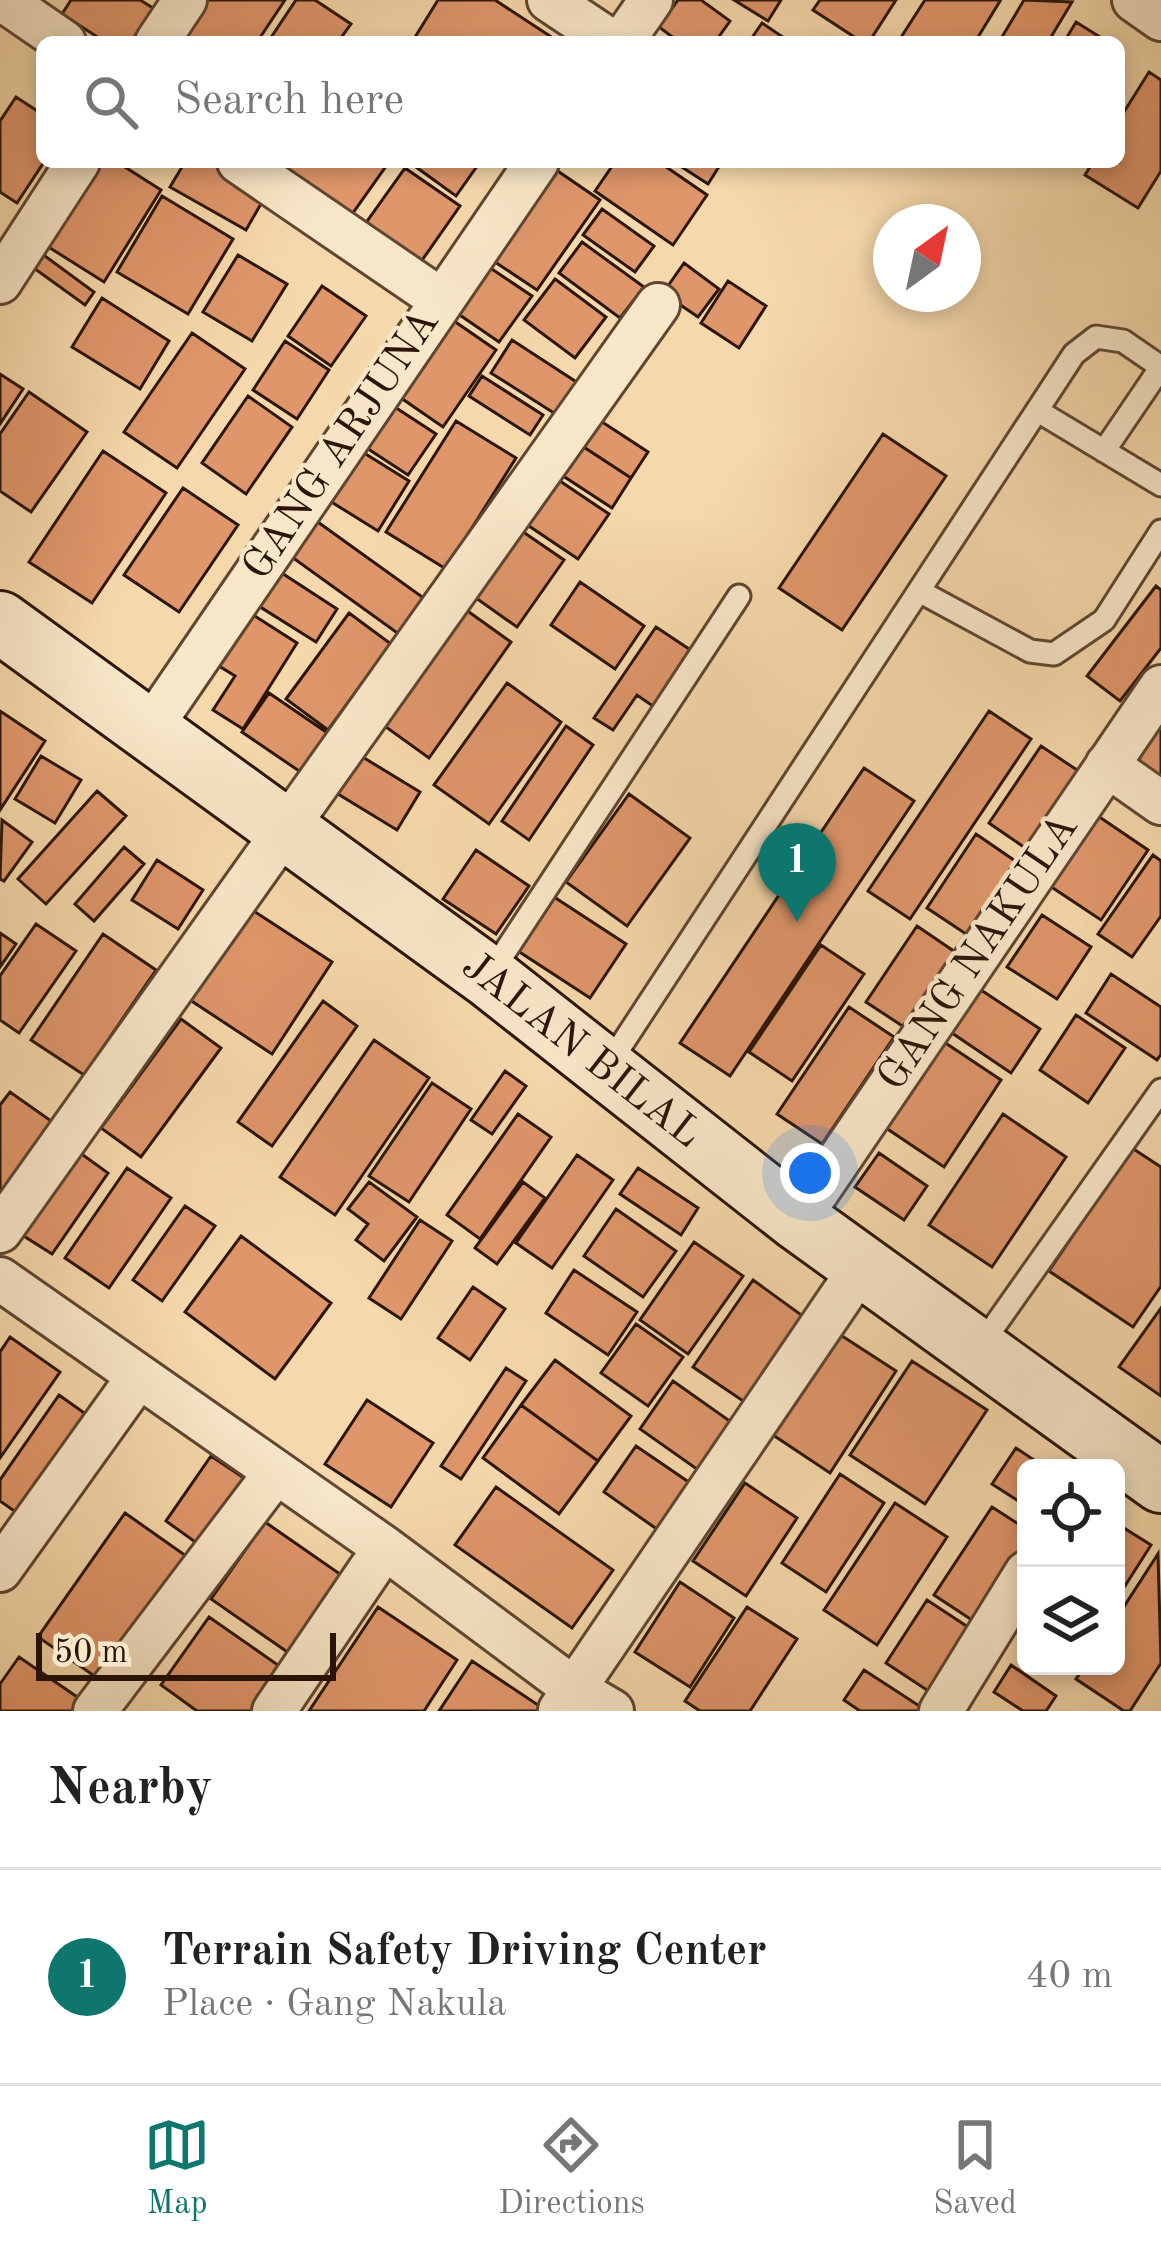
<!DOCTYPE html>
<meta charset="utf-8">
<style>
:root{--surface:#fff;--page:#f2f2f2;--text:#222;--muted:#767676;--line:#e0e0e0;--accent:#0f766e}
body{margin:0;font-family:"Old Standard TT",serif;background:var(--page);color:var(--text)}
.controls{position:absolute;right:36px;bottom:36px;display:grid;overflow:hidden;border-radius:18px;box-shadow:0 6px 18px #0003}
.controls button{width:108px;height:108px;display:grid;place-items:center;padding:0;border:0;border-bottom:3px solid var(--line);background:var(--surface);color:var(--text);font:60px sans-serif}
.compass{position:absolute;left:873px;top:204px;width:108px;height:108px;border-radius:50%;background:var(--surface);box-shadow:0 6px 18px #0003;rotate:33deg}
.scale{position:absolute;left:36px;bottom:30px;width:300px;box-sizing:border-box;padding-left:12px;border:6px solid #2b1508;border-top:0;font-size:33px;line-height:42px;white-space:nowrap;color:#2b1508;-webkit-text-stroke:9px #f8e6c8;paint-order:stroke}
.you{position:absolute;left:810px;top:1173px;width:42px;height:42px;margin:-30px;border:9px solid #fff;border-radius:50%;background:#1a73e8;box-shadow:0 0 0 18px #1a73e833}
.badge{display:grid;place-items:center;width:78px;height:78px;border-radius:50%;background:var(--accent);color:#fff;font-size:39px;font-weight:700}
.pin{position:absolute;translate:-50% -99px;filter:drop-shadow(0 3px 6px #0008)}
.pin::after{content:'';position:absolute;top:63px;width:42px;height:36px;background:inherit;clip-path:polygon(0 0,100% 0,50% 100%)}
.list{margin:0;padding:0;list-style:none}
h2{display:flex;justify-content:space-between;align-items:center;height:156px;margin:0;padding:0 48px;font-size:51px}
h2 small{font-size:39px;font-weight:400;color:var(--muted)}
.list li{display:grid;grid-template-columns:78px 1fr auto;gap:36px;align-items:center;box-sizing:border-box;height:216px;padding:0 48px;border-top:3px solid var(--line)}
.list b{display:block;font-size:45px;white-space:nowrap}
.list p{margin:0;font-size:39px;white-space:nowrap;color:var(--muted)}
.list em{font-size:39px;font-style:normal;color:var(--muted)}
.icon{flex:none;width:66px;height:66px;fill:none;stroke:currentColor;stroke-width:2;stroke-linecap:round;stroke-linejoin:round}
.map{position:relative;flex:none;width:1161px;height:1711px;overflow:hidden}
.search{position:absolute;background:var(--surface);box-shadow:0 6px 18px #0003;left:36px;right:36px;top:36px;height:132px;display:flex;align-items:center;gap:30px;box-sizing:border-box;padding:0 42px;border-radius:18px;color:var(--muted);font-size:45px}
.sheet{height:372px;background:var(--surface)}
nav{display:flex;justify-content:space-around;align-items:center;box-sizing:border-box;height:168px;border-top:3px solid var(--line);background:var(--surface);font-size:33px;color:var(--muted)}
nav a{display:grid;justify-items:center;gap:6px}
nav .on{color:var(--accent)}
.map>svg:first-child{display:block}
</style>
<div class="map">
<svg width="1161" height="1711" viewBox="0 0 1161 1711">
<rect width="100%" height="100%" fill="#f5d8ab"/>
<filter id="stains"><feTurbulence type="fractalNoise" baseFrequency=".00167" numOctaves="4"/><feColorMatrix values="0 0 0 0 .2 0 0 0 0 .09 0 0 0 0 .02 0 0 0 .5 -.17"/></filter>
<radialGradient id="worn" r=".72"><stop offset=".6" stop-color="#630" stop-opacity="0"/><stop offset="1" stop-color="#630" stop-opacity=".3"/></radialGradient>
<path fill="#df966b" stroke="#2b1508" stroke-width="3" d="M71 0H140L153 8 131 42H105L62 14Z
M195 0H285L257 42H190L174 32Z
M296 0H315L351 24 338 42H268Z
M438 0H495L559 42H412Z
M678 0H701L730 21 715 42H679L659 27Z
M734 0H781L768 21Z
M820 0H896L869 42H862L813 10Z
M925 0H998L1000 1 975 42H898Z
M1024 0 1072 2 1048 42H999Z
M1076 22 1108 42H1064Z
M762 23 790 42H749Z
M1149 72 1161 80V171L1138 208 1085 175 1093 162H1119V120Z
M16 97 42 114 44 162 17 203 0 192V121Z
M89 162H117L161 190 104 282 39 241Z
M185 162H209L266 195 246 230 170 187Z
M278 162H389L350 217Z
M409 162H480L456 196Z
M615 162H659L707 195 673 245 595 191Z
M674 162H722L708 184Z
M546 163 600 200 537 290 483 254Z
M405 168 460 206 418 266 363 227Z
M162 196 233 239 188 314 117 272Z
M602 209 654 246 635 272 583 235Z
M582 242 644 287 620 318 559 273Z
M34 248 94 292 85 305 24 261Z
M238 255 287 284 252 341 203 312Z
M483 263 532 296 499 342 451 309Z
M684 263 719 289 698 317 663 293Z
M555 279 606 317 575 358 524 320Z
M728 281 766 306 739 348 701 323Z
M322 286 366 316 331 366 288 336Z
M102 298 169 341 140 389 72 347Z
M441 312 496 350 443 427 388 389Z
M192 333 245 369 177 468 124 432Z
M512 340 578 383 557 415 491 373Z
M285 341 329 370 297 419 253 390Z
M0 374 23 389 0 424Z
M482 376 543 415 530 435 469 396Z
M29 392 87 432 31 512 0 491V434Z
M248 396 292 427 246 494 202 463Z
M381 398 436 434 408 475 353 439Z
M590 414 648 452 631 478 573 440Z
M456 421 516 458 446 569 386 532Z
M883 434 946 476 842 630 779 588Z
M576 442 631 478 612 508 557 472Z
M348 443 409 481 378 531 317 493Z
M103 451 166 493 92 603 29 562Z
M551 475 609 514 578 559 520 520Z
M183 488 238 525 179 612 124 575Z
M315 520 432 604 407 640 289 555Z
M513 525 564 560 517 627 466 591Z
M271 566 337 609 316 642 249 600Z
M580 582 644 626 615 669 551 625Z
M1156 586 1161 590V648L1120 701 1087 676Z
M462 607 511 642 429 758 379 722Z
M244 609 297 643 243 729 213 710 235 676 211 661Z
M349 613 391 644 328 730 286 699Z
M656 627 695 653 657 709 637 695 613 730 594 718Z
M507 683 561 722 489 824 434 785Z
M269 693 329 734 302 773 242 732Z
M0 711 45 741 0 810Z
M989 711 1031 739 910 919 868 891Z
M1161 722V776L1135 758Z
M566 726 593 745 529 840 502 821Z
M1041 746 1083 774 1031 852 989 823Z
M356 753 420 792 397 830 333 791Z
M41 756 81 780 55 823 15 799Z
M864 768 914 801 730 1076 680 1043Z
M97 791 126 816 46 904 18 879Z
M629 794 690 838 627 926 566 882Z
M1098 816 1148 850 1101 920 1050 886Z
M2 820 32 842 4 881 0 879Z
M976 834 1021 865 972 938 927 908Z
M124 847 144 864 94 921 75 904Z
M476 850 529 886 496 934 443 899Z
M1153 855 1161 861V916L1132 957 1098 934Z
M157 860 203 890 178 929 132 900Z
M551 895 626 944 590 998 515 949Z
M246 906 332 962 272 1054 187 998Z
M1042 915 1091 947 1057 999 1007 967Z
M36 924 76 951 19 1033 0 1020V976Z
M917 926 961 956 910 1031 866 1002Z
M0 933 16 944 0 967Z
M103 934 156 970 84 1075 31 1040Z
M821 945 864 974 792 1081 749 1052Z
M1111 974 1161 1007V1054L1157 1060 1086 1013Z
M981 990 1040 1029 1011 1073 952 1033Z
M323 1001 357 1026 272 1146 238 1122Z
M849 1007 894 1037 822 1144 777 1114Z
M1076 1015 1125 1048 1088 1103 1040 1070Z
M181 1019 221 1048 141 1157 101 1128Z
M374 1040 429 1078 335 1215 280 1177Z
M944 1042 1001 1080 944 1167 886 1128Z
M505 1071 526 1086 492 1134 471 1120Z
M432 1083 471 1109 409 1202 369 1176Z
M10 1092 54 1123 0 1200V1105Z
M518 1114 551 1137 480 1239 447 1215Z
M1003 1114 1066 1157 992 1267 929 1225Z
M1132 1148 1161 1167V1286L1133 1327 1049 1271Z
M76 1150 108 1173 52 1254 19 1233Z
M879 1153 927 1186 904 1220 855 1187Z
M577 1155 613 1180 552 1268 516 1243Z
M127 1168 171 1198 109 1288 65 1258Z
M638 1168 698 1208 681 1235 620 1194Z
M369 1182 417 1217 384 1261 356 1240 368 1224 348 1209Z
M523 1182 545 1198 497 1264 475 1248Z
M185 1206 215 1226 162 1301 133 1280Z
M616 1209 676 1251 643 1297 584 1256Z
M420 1220 452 1241 401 1319 369 1298Z
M241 1236 331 1303 275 1379 185 1312Z
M694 1242 743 1276 688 1354 640 1320Z
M574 1270 637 1312 608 1355 546 1313Z
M753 1280 811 1322 752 1407 693 1367Z
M473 1287 505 1309 470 1360 438 1338Z
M1161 1308V1396L1119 1367Z
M636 1324 683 1357 648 1406 601 1373Z
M839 1334 896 1371 830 1473 773 1435Z
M10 1337 60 1372 0 1458V1352Z
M555 1360 631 1416 598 1461 521 1405Z
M912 1361 987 1410 925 1504 850 1455Z
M506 1368 526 1381 461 1479 441 1466Z
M673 1381 734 1424 701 1472 640 1429Z
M59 1395 97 1422 27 1520 0 1501V1480Z
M367 1400 433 1443 391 1507 325 1464Z
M521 1405 598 1461 559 1514 483 1458Z
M636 1446 693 1485 661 1532 604 1492Z
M1016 1448 1046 1468H1026V1506L992 1484Z
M211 1456 244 1478 198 1544 166 1521Z
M840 1474 884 1503 826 1592 782 1563Z
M745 1483 797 1518 746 1596 693 1561Z
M496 1487 613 1570 572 1628 455 1545Z
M895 1503 947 1537 877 1645 824 1610Z
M992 1507 1026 1529V1557L981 1626 934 1595Z
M125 1513 189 1558 103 1682 38 1637Z
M265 1522 350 1581 296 1658 211 1599Z
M1116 1523 1151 1545 1125 1586 1116 1580Z
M1158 1554 1161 1663 1130 1711H1124L1076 1679 1085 1666H1116V1619Z
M680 1582 734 1618 690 1687 635 1652Z
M927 1600 977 1633 936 1696 886 1663Z
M378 1607 457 1660 424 1711H309Z
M747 1607 797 1639 750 1711H700L685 1701Z
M209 1617 285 1670 256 1711H197L161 1685Z
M19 1657 83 1701 76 1711H0V1684Z
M472 1661 547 1711H439Z
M1011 1665 1056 1696 1046 1711H1023L994 1692Z
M864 1670 927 1711H860L844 1700Z"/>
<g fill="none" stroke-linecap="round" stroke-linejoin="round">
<defs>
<path id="lane" d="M1038 411 1161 485
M1104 451 1161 367
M919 591 1030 651 1054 654 1104 620 1161 531
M489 976 739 596
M607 1067 1074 354 1096 337 1123 341 1161 367
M981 1345 1161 1090"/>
<path id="street" d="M3 0 64 42
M549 0 612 42
M1134 0 1161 19
M157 42 185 0
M622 42 651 0
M239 162 441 300
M0 282 78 162
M149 730 537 162
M1107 765 1161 803
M798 1220 1161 687
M0 1231 658 305
M0 1279 385 1548 573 1688 612 1711
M0 1570 139 1376
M560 1710 862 1266
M95 1711 276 1472
M274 1711 371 1568
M941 1711 1026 1573"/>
<path id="secondary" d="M0 622 489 977 798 1220 1161 1482"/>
</defs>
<use href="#lane" stroke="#5e4631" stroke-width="27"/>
<use href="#street" stroke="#5e4631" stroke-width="48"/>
<use href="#secondary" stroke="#2b1508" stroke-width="66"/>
<use href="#lane" stroke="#f8e6c8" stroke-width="21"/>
<use href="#street" stroke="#f8e6c8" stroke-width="42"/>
<use href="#secondary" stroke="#f8e6c8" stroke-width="60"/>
</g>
<g text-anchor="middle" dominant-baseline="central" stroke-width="9" stroke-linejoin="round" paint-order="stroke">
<g font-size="42" fill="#2b1508" stroke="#f8e6c8">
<text transform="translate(342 445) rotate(-56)">GANG ARJUNA</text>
<text transform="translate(979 953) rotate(-56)">GANG NAKULA</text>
<text transform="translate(581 1051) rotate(38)">JALAN BILAL</text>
</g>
</g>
<rect width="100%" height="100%" filter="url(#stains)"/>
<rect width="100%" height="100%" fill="url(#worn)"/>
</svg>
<div class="controls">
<button><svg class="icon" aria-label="locate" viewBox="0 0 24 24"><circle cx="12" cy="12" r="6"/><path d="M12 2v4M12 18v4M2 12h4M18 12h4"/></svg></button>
<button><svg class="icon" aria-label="layers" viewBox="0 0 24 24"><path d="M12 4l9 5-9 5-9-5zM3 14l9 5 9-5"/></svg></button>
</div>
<svg class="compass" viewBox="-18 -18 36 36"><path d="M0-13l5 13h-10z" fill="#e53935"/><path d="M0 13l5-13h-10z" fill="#767676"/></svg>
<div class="scale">50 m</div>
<div class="you"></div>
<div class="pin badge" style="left:797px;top:922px">1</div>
<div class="search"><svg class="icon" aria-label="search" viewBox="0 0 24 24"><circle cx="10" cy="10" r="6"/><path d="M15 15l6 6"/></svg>Search here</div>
</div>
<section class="sheet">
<h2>Nearby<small></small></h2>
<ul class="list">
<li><span class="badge">1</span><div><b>Terrain Safety Driving Center</b><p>Place · Gang Nakula</p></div><em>40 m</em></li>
</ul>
</section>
<nav>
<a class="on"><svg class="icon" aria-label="map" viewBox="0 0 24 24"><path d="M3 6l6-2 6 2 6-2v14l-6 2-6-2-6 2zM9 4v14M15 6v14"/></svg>Map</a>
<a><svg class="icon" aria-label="directions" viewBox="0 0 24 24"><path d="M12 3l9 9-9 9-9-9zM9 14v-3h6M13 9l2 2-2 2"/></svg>Directions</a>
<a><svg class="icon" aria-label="saved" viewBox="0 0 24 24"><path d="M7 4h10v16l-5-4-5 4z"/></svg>Saved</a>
</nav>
